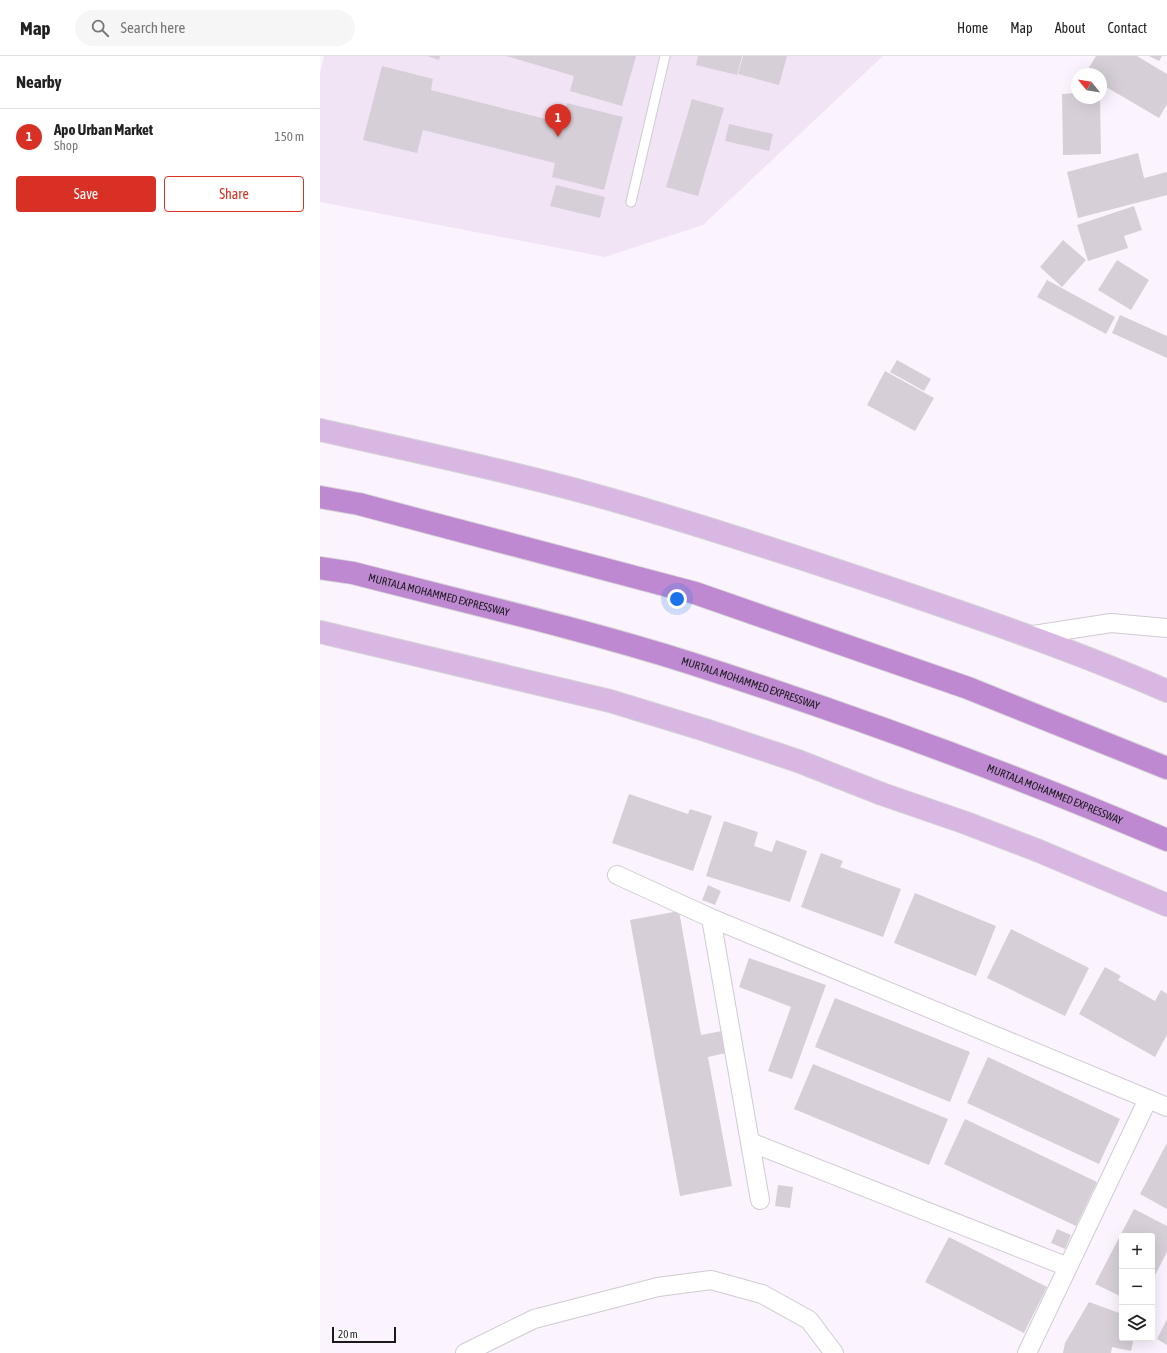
<!DOCTYPE html>
<meta charset="utf-8">
<style>
:root{--surface:#fff;--page:#f6f6f6;--text:#222;--muted:#767676;--line:#e0e0e0;--accent:#d93025}
body{margin:0;font-family:"Asap Condensed",sans-serif;background:var(--page);color:var(--text)}
.controls{position:absolute;right:12px;bottom:12px;display:grid;overflow:hidden;border-radius:4px;box-shadow:0 4px 16px #0002}
.controls button{width:36px;height:36px;display:grid;place-items:center;padding:0;border:0;border-bottom:1px solid var(--line);background:var(--surface);color:var(--text);font:20px sans-serif}
.compass{position:absolute;left:751px;top:12px;width:36px;height:36px;border-radius:50%;background:var(--surface);box-shadow:0 4px 16px #0002;rotate:300deg}
.scale{position:absolute;left:12px;bottom:10px;width:64px;box-sizing:border-box;padding-left:4px;border:2px solid #1a181b;border-top:0;font-size:11px;line-height:14px;white-space:nowrap;color:#1a181b;-webkit-text-stroke:3px #fff;paint-order:stroke}
.you{position:absolute;left:357px;top:543px;width:14px;height:14px;margin:-10px;border:3px solid #fff;border-radius:50%;background:#1a73e8;box-shadow:0 0 0 6px #1a73e833}
.badge{display:grid;place-items:center;width:26px;height:26px;border-radius:50%;background:var(--accent);color:#fff;font-size:13px;font-weight:700}
.pin{position:absolute;translate:-50% -33px;filter:drop-shadow(0 1px 2px #0008)}
.pin::after{content:'';position:absolute;top:21px;width:14px;height:12px;background:inherit;clip-path:polygon(0 0,100% 0,50% 100%)}
.list{margin:0;padding:0;list-style:none}
h2{display:flex;justify-content:space-between;align-items:center;height:52px;margin:0;padding:0 16px;font-size:17px}
h2 small{font-size:13px;font-weight:400;color:var(--muted)}
.list li{display:grid;grid-template-columns:26px 1fr auto;gap:12px;align-items:center;box-sizing:border-box;height:56px;padding:0 16px;border-top:1px solid var(--line)}
.list b{display:block;font-size:15px;white-space:nowrap}
.list p{margin:0;font-size:13px;white-space:nowrap;color:var(--muted)}
.list em{font-size:13px;font-style:normal;color:var(--muted)}
.actions{display:flex;gap:8px;padding:12px 16px}
.actions a{flex:1;padding:9px 0;border:1px solid var(--accent);border-radius:4px;text-align:center;font-size:14px;color:var(--accent)}
.actions .main{background:var(--accent);color:#fff}
.icon{flex:none;width:22px;height:22px;fill:none;stroke:currentColor;stroke-width:2;stroke-linecap:round;stroke-linejoin:round}
.map{position:relative;flex:none;width:847px;height:1297px;overflow:hidden}
header{display:flex;align-items:center;gap:24px;box-sizing:border-box;height:56px;padding:0 20px;background:var(--surface);border-bottom:1px solid var(--line)}
header strong{font-size:19px}
nav{display:flex;gap:22px;margin-inline-start:auto;font-size:14px}
.search{width:280px;height:36px;background:var(--page);display:flex;align-items:center;gap:10px;box-sizing:border-box;padding:0 14px;border-radius:22px;color:var(--muted);font-size:15px}
main{display:flex}
aside{flex:1;background:var(--surface)}
.map>svg:first-child{display:block}
</style>
<header>
<strong>Map</strong>
<div class="search"><svg class="icon" aria-label="search" viewBox="0 0 24 24"><circle cx="10" cy="10" r="6"/><path d="M15 15l6 6"/></svg>Search here</div>
<nav><a>Home</a><a>Map</a><a>About</a><a>Contact</a></nav>
</header>
<main>
<aside>
<h2>Nearby<small></small></h2>
<ul class="list">
<li><span class="badge">1</span><div><b>Apo Urban Market</b><p>Shop</p></div><em>150 m</em></li>
</ul>
<div class="actions"><a class="main">Save</a><a>Share</a></div>
</aside>
<div class="map">
<svg width="847" height="1297" viewBox="0 0 847 1297">
<rect width="100%" height="100%" fill="#fbf4fe"/>
<path fill="#f1e5f5" d="M4 0H563L383 169 285 201 0 146V17Z"/>
<path fill="#d6cfd8" d="M107 0H120L119 4Z
M186 0H316L302 50 250 35 254 20Z
M378 0H422L417 19 376 9Z
M423 0H467L459 29 418 18Z
M776 0H817L847 18V48L839 62 781 28V18H765Z
M829 0H842L839 5Z
M62 10 113 23 111 34 242 67 247 47 303 61 284 134 232 121 235 107 103 74 97 97 43 84Z
M757 37V42H780L781 98 743 99 742 38Z
M372 43 404 52 378 140 346 131Z
M409 68 453 78 449 95 405 85Z
M818 97 824 122 847 116V139L758 162 747 116Z
M236 129 285 141 280 162 230 150Z
M814 150 822 174 804 180 808 192 768 205 757 169Z
M743 184 766 204 742 231 720 211Z
M797 204 829 224 811 254 778 234Z
M727 224 795 261 786 278 717 241Z
M800 259 847 280V302L792 277Z
M577 304 611 323 604 335 570 316Z
M565 315 614 342 595 375 547 349Z
M309 738 368 758 370 753 392 760 373 815 292 787Z
M404 765 438 776 434 790 452 796 456 784 487 795 470 846 386 820Z
M501 797 523 805 520 811 581 833 563 881 481 851Z
M388 829 401 835 395 849 382 844Z
M595 837 676 870 656 920 574 887Z
M359 855 381 979 402 975 406 997 388 1001 412 1130 360 1140 310 864Z
M691 873 769 912 745 960 667 922Z
M429 902 506 929 472 1023 448 1015 471 951 419 931Z
M785 911 801 920 798 924 835 945 841 934 847 938V979L835 1001 759 958Z
M515 942 650 996 630 1046 495 991Z
M668 1001 800 1063 779 1108 647 1047Z
M493 1008 628 1063 609 1109 474 1053Z
M645 1063 777 1126 756 1170 624 1108Z
M847 1087V1153L820 1138Z
M458 1129 473 1131 470 1152 455 1150Z
M814 1153 847 1170V1196L832 1225V1180H802V1241L775 1228Z
M737 1173 751 1179 745 1193 731 1187Z
M629 1181 727 1231 704 1277 605 1226Z
M769 1246 802 1258V1282H814L811 1295 792 1291 791 1297H743L745 1287Z
M847 1263V1289L837 1283Z"/>
<g fill="none" stroke-linecap="round" stroke-linejoin="round">
<defs>
<path id="lane" d="M311 146 345 0"/>
<path id="street" d="M707 580 791 567 847 572
M297 819 391 862 828 1043
M391 862 440 1144
M430 1086 748 1211
M145 1297 214 1263 338 1231 391 1224 442 1238 489 1264 514 1297
M707 1297 828 1043 847 1051"/>
<path id="primary" d="M0 374C94 395 189 415 282 441 378 468 472 499 567 531 661 563 756 595 847 635
M0 576 290 645 385 674 478 705 562 738 646 767 719 795 847 849"/>
<g id="highway">
<path d="M0 441 39 448 375 537 648 632 847 712"/>
<path id="s1" d="M0 512 33 517C145 546 259 572 370 607 531 659 691 717 847 784"/>
</g>
</defs>
<use href="#lane" stroke="#d1cad3" stroke-width="11"/>
<use href="#street" stroke="#d1cad3" stroke-width="20"/>
<use href="#primary" stroke="#d6d5d6" stroke-width="24"/>
<use href="#highway" stroke="#d6d5d6" stroke-width="24"/>
<use href="#lane" stroke="#fff" stroke-width="9"/>
<use href="#street" stroke="#fff" stroke-width="18"/>
<use href="#primary" stroke="#d8b8e3" stroke-width="22"/>
<use href="#highway" stroke="#be89d1" stroke-width="22"/>
</g>
<g text-anchor="middle" dominant-baseline="central" stroke-width="3" stroke-linejoin="round" paint-order="stroke">
<g font-size="11" fill="#1a181b" stroke="#fff">
<text stroke="none"><textPath href="#s1" startOffset="122">MURTALA MOHAMMED EXPRESSWAY</textPath></text>
<text stroke="none"><textPath href="#s1" startOffset="446">MURTALA MOHAMMED EXPRESSWAY</textPath></text>
<text stroke="none"><textPath href="#s1" startOffset="770">MURTALA MOHAMMED EXPRESSWAY</textPath></text>
</g>
</g>
</svg>
<div class="controls">
<button>+</button>
<button>−</button>
<button><svg class="icon" aria-label="layers" viewBox="0 0 24 24"><path d="M12 4l9 5-9 5-9-5zM3 14l9 5 9-5"/></svg></button>
</div>
<svg class="compass" viewBox="-18 -18 36 36"><path d="M0-13l5 13h-10z" fill="#e53935"/><path d="M0 13l5-13h-10z" fill="#767676"/></svg>
<div class="scale">20 m</div>
<div class="you"></div>
<div class="pin badge" style="left:238px;top:81px">1</div>
</div>
</main>
